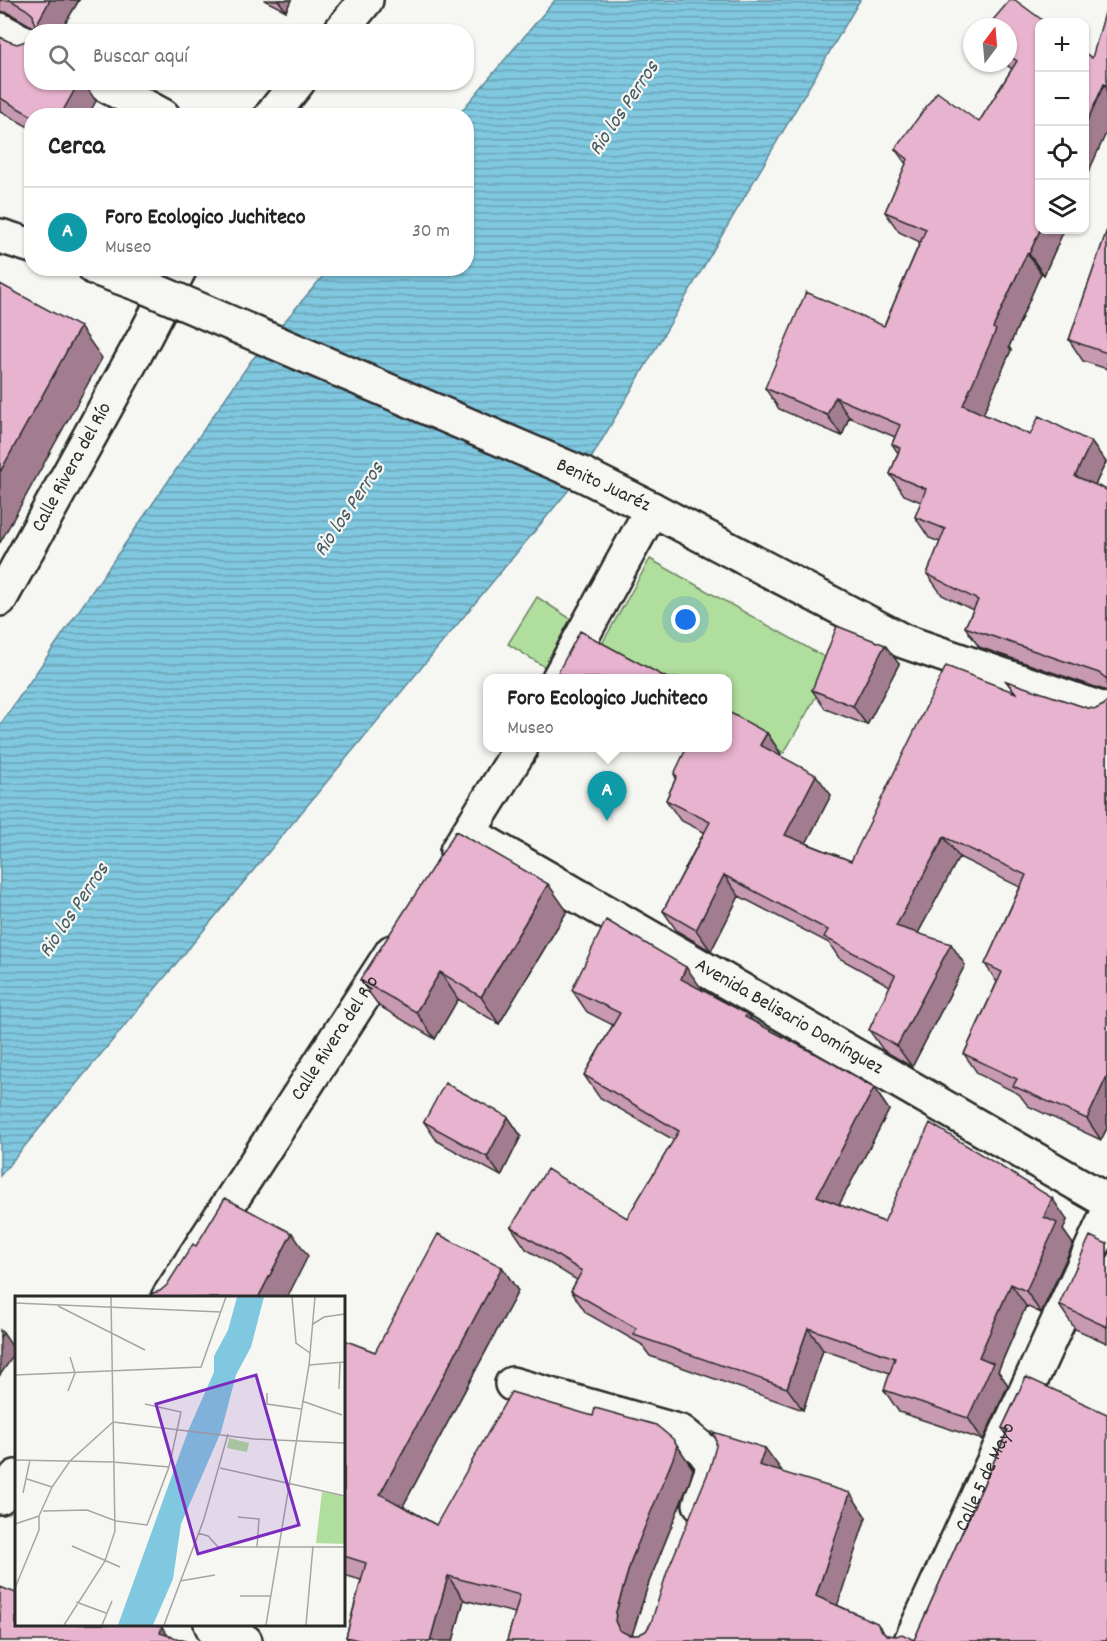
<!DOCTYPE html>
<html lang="es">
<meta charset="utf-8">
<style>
:root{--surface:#fff;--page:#f6f6f6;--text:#222;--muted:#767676;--line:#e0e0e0;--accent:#1f6fb2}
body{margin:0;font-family:Dekko,sans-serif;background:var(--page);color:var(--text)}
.controls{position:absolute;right:18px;top:18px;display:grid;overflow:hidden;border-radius:12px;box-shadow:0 2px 4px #0004}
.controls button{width:54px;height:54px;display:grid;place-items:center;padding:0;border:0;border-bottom:2px solid var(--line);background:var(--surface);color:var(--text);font:30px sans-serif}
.compass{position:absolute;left:963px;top:18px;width:54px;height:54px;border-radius:50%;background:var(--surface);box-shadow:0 2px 4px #0004;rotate:16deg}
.you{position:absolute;left:686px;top:620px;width:21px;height:21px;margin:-15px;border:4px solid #fff;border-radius:50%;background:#1a73e8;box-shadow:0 0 0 9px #1a73e833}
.badge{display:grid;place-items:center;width:39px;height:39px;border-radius:50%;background:var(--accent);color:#fff;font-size:20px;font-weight:700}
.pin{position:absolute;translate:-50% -50px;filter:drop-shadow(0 2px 3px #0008)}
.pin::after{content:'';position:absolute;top:32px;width:21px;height:18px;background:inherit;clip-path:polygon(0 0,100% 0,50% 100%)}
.popup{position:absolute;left:483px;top:674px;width:249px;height:78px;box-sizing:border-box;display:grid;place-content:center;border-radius:12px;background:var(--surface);filter:drop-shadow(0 2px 4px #0005);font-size:20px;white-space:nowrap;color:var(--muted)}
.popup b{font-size:22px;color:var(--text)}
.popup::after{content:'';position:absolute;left:50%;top:100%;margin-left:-12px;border:12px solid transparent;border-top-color:var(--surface)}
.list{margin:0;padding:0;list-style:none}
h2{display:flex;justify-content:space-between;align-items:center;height:78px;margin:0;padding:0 24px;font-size:26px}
h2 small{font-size:20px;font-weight:400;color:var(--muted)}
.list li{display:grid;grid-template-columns:39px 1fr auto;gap:18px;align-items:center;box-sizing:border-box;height:90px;padding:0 24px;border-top:2px solid var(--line)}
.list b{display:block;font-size:22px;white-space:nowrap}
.list p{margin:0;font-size:20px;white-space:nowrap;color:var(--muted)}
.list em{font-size:20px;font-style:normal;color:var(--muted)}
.icon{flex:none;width:33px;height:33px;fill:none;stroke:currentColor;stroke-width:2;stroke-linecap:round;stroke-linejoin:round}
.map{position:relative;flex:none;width:1107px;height:1641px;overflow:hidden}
.search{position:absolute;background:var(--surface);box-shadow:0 2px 4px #0004;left:24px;top:24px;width:450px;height:66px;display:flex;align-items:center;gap:15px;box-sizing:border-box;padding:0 21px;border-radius:24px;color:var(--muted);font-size:22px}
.panel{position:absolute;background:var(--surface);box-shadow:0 2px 4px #0004;left:24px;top:108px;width:450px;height:168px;border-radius:24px}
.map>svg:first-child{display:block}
</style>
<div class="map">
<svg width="1107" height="1641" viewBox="0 0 1107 1641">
<defs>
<pattern id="water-rules" width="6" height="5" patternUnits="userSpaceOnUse" patternTransform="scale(1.5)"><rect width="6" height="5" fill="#80c8e0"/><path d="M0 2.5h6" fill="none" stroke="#69a3b6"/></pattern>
</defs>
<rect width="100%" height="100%" fill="#f6f6f2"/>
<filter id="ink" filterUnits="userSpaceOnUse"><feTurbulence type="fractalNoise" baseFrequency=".0167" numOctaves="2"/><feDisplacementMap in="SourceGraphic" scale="12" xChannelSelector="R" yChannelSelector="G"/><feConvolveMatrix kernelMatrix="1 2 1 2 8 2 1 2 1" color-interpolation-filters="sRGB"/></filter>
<g filter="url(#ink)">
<path fill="#b0de9d" stroke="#6e8464" stroke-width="1.5" d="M650 559 835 663 784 753 727 721V678H651L599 649Z
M537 597 577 623 548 669 508 644Z"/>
<path fill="url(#water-rules)" stroke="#5e8998" stroke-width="1.5" d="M555 0H860L582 474 0 1176V725L251 361 329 269 466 268V116L458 115Z"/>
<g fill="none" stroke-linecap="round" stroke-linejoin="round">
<defs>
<path id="pedestrian" d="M340 32 366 0
M271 116 298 82"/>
<g id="minor">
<path d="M0 30 32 47"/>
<path d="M100 82 163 116"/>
<path id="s1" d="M0 599 145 336 180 268"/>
<path d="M559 678 652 509"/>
<path id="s2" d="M469 833 1107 1201"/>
<path d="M457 851 521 748"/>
<path id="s3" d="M168 1298 392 952"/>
<path d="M512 1384 681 1432 703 1450 714 1465 700 1504"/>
<path d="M0 1497 16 1477"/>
<path d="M211 1624 215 1632 245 1641"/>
<path id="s4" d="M911 1641 1107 1215"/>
</g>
<path id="tertiary" d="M0 236 32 246
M95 268 144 286
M582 474 652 509 903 641 1107 711"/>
</defs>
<use href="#pedestrian" stroke="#2b2b2b" stroke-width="38"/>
<use href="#minor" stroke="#2b2b2b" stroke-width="38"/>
<use href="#tertiary" stroke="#2b2b2b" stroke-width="38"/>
<use href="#pedestrian" stroke="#f6f6f2" stroke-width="33"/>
<use href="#minor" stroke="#f6f6f2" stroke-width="33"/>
<use href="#tertiary" stroke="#f6f6f2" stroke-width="33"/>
<defs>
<path id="tertiary-bridge" d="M144 286 582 474"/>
</defs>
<use href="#tertiary-bridge" stroke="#2b2b2b" stroke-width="38" stroke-linecap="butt"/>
<use href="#tertiary-bridge" stroke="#f6f6f2" stroke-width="33"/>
</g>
<path fill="#c79ab1" stroke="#2b2b2b" stroke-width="1.5" d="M0 0H79L60 32H38L35 28 9 13 0 11Z
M264 0H291L286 11Z
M1010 0 1040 230H1064L1044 275 1041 273 1009 347 1011 350 983 414 1030 435 1091 442 1106 462 1095 485 1107 490V691L979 647 965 627 973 610 942 595 927 574 940 542 929 538 915 517 921 502 904 495 890 474 898 453 892 444 895 437 849 417 842 436 779 409 765 388 884 326 920 242 899 232 885 212 906 164 895 149 979 122 1012 69 1004 63H1008V27Z
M0 37 96 101 32 116V129L0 111Z
M1107 230V369L1083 361 1069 340Z
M899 664 867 725 825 709 812 690Z
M1006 681 1087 708 1096 709 1104 705 1107 701V1128L1101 1140 1028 1106 1019 1094 978 1074 964 1054 997 982 985 964 1020 887 959 857 918 933 965 965 912 1067 883 1050 869 1030 890 986 839 958 829 943 739 896 711 951 677 931 663 911 704 832 680 820 666 800 676 778 674 774 767 733 781 754 780 756 831 795 806 843 851 861 1015 693Z
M567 911 499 1024 458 999 435 1039 379 1006 360 980Z
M702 989 701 990 747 1014 752 1020 874 1088 889 1110 839 1205 884 1222 1067 1220 1063 1230 1073 1244 1041 1313 1026 1306 998 1371 1008 1385 983 1440 899 1412 884 1390 890 1373 823 1350 803 1410 650 1356 641 1344 586 1313 571 1291 577 1280 526 1249 511 1227 627 1218 674 1140 599 1097 584 1075 613 1025 587 1012 572 990Z
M508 1117 521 1136 501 1176 437 1141 424 1122Z
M1107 1244V1343L1075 1329 1059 1305Z
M502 1267 518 1291 403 1506 436 1525 693 1469 690 1480 649 1582 632 1635H638L646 1631 765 1448 781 1472 866 1517 837 1605 877 1623 883 1631 887 1635 914 1640 1006 1434 1002 1428 1026 1377 1107 1641H507L515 1613 464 1600 453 1641H349L346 1637 361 1580 344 1575V1340L375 1352Z"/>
<path fill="#a27d90" stroke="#2b2b2b" stroke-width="1.5" d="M50 0H79L60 32H38L35 27Z
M278 0H291L286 11Z
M78 82H83L96 101 88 116H60Z
M1104 84 1107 88V131L1084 182V128Z
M1040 230H1064L1044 275 1029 254Z
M1027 253 1041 273 1009 347 1011 350 978 426 963 405 993 328Z
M80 327 102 358 0 543V472Z
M835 397 849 417 842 436 827 415Z
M1091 442 1106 462 1089 497 1075 476Z
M885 645 899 664 867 725 853 706Z
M767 733 781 754 775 766 760 745Z
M816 775 831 795 800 855 785 835Z
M944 837 959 857 911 946 896 926Z
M724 875 739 896 711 951 696 930Z
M548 884 567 911 499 1024 481 997Z
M951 944 965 965 912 1067 897 1046Z
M686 967 702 989 696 1001 681 979Z
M440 972 458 999 435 1039 416 1012Z
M1107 1076V1128L1101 1140 1087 1119Z
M874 1088 889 1110 832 1218 817 1196Z
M508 1117 521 1136 501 1176 487 1157Z
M1052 1198 1067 1220 1063 1230 1073 1244 1041 1313 1026 1291 1044 1217Z
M292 1233 308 1256 287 1298H258Z
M502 1267 518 1291 397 1517 380 1494Z
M1011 1284 1026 1306 998 1371 1008 1385 983 1440 968 1418 979 1357Z
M808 1328 823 1350 803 1410 787 1388Z
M3 1333 16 1352 0 1375V1337Z
M677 1445 693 1469 690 1480 649 1582 632 1635V1641L619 1630 615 1621 616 1612 632 1558Z
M765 1448 782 1471 776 1488 759 1465Z
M850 1493 866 1517 833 1619 816 1596Z
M448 1576 464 1600 453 1641H430Z
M162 1627 172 1641 160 1633Z"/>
<path fill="#e7b3ce" stroke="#2b2b2b" stroke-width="1.5" d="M10 0H50L35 27 33 15 26 9Z
M1010 0H1015L1045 22H1040V230L1029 254 1027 253 993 328 996 330 963 405 1030 435 1039 416 1091 442 1075 476 1107 490V679L1099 673 965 627 978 600 927 574 945 529 915 517 926 489 890 474 900 448 892 444 900 425 835 397 827 415 765 388 806 292 884 326 926 229 885 212 908 159 895 149 937 92 979 122 1017 61 1008 55V27H987Z
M1107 6V85L1104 84 1084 128V52L1092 58Z
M32 36V82H79L60 116H32L0 98V37L8 41 17 44 26 41Z
M1107 230V353L1069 340Z
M0 284 80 327 0 472Z
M837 626 885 645 853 706 812 690Z
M580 631 667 678H555Z
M946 666 1016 693 1006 681 1087 708 1096 709 1104 705 1107 701V1076L1087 1119 1013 1086 1017 1079 964 1054 1002 972 985 964 1026 875 944 837 896 926 951 944 897 1046 869 1030 895 975 824 937 828 930 724 875 696 930 663 911 710 822 666 800 677 776 674 774 687 747H727V711L767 733 760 745 816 775 785 835 851 861Z
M456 831 548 884 481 997 440 972 416 1012 360 980Z
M606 920 686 967 681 979 747 1014 745 1017 829 1061 874 1088 817 1196 884 1222 930 1123 1052 1198 1044 1217 1057 1223 1026 1291 1011 1284 979 1357 993 1363 968 1418 884 1390 895 1358 808 1328 787 1388 634 1335 636 1328 571 1291 582 1271 511 1227 547 1169 627 1218 679 1131 584 1075 620 1013 572 990Z
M445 1083 508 1117 487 1157 424 1122Z
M225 1198 292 1233 258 1298H150L153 1293 160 1291 167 1285 193 1244 196 1246Z
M438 1234 502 1267 380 1494 436 1525 511 1392 593 1416 595 1408 656 1425 673 1439 677 1445 674 1456 632 1558 616 1612 615 1621 619 1630 629 1635H638L646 1631 651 1623 667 1572 710 1468 716 1446V1439L713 1432 765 1448 759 1465 850 1493 816 1596 877 1623 880 1629 887 1635 896 1636 902 1634 914 1640 1008 1430 1002 1428 1026 1377 1107 1414V1641H507L520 1595 448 1576 430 1641H362L346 1637 366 1563 344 1556V1340L375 1352Z
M1090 1236 1107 1244V1327L1059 1305Z
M0 1330 3 1333 0 1337Z
M0 1587 16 1593V1624H152L162 1627 160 1633 186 1641H0Z"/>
</g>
<g text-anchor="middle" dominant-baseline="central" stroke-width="4.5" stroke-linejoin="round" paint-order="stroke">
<g font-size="20" fill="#2b2b2b" stroke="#f6f6f2">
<text stroke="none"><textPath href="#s1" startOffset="150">Calle Rivera del Río</textPath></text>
<text transform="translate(603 486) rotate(25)">Benito Juaréz</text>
<text stroke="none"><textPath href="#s2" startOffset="369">Avenida Belisario Domínguez</textPath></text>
<text stroke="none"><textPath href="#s3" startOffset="309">Calle Rivera del Río</textPath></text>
<text stroke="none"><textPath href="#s4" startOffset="180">Calle 5 de Mayo</textPath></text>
</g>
<g font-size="21" font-style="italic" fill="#445a61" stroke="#f6f6f2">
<text transform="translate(625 109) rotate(-56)">Rio los Perros</text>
<text transform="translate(350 510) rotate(-56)">Rio los Perros</text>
<text transform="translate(75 911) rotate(-56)">Rio los Perros</text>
</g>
</g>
<g transform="translate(15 1296)">
<rect width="330" height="330" fill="#f6f6f2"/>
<path d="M214 142 234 147 232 156 212 152ZM307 196 330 200V248L301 247Z" fill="#b0de9d"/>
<path d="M222 1H249L236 51 221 79 206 136 166 228 158 283 138 329H103L173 135 199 76V60L213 34Z" fill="#80c8e0"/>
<path fill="none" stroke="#a5a5a2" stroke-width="1.5" d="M277 1 281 47 295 57M0 7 206 16M43 10 130 54M298 28 309 21 330 18M294 69 330 66M0 79 186 71 211 1M324 93 325 67M53 95 60 77 55 61M252 97V108L286 113M287 105 327 119M98 126 239 143 330 147M0 164 98 166 154 171M205 172 330 200M12 183 37 191M8 197 15 164M28 215 72 214 101 225 132 229 154 171 166 116 130 108M223 221 244 223 242 251M0 228 24 220M183 237 193 240 203 251H330M57 250 105 271M165 285 200 279M0 292 24 234V220L37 191 55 165 98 126M225 300H255M61 306 91 317M49 329 90 265 100 235 96 1M87 329 97 305M149 329 189 223 213 138M251 329 294 69 300 1M291 329 298 250"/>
<path fill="#7b2cbf" fill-opacity="0.15" stroke="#7b2cbf" stroke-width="3" d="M241 79 284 229 183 258 141 108Z"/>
<rect width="330" height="330" fill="none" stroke="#2b2b2b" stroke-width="3"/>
</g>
</svg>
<div class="controls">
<button>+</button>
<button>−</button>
<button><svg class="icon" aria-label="locate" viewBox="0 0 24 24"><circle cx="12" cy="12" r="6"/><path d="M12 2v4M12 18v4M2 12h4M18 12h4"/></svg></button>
<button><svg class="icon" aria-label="layers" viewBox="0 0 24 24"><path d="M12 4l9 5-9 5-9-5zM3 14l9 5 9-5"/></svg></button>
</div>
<svg class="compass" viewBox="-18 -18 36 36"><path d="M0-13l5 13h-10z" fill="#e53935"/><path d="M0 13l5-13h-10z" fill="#767676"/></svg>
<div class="you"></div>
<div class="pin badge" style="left:607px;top:821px;background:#0f9aa8">A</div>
<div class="popup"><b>Foro Ecologico Juchiteco</b>Museo</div>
<div class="search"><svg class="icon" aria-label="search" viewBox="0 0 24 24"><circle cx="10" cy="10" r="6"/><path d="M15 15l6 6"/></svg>Buscar aquí</div>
<section class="panel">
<h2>Cerca<small></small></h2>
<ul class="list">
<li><span class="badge" style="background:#0f9aa8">A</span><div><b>Foro Ecologico Juchiteco</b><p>Museo</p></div><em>30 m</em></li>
</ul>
</section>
</div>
